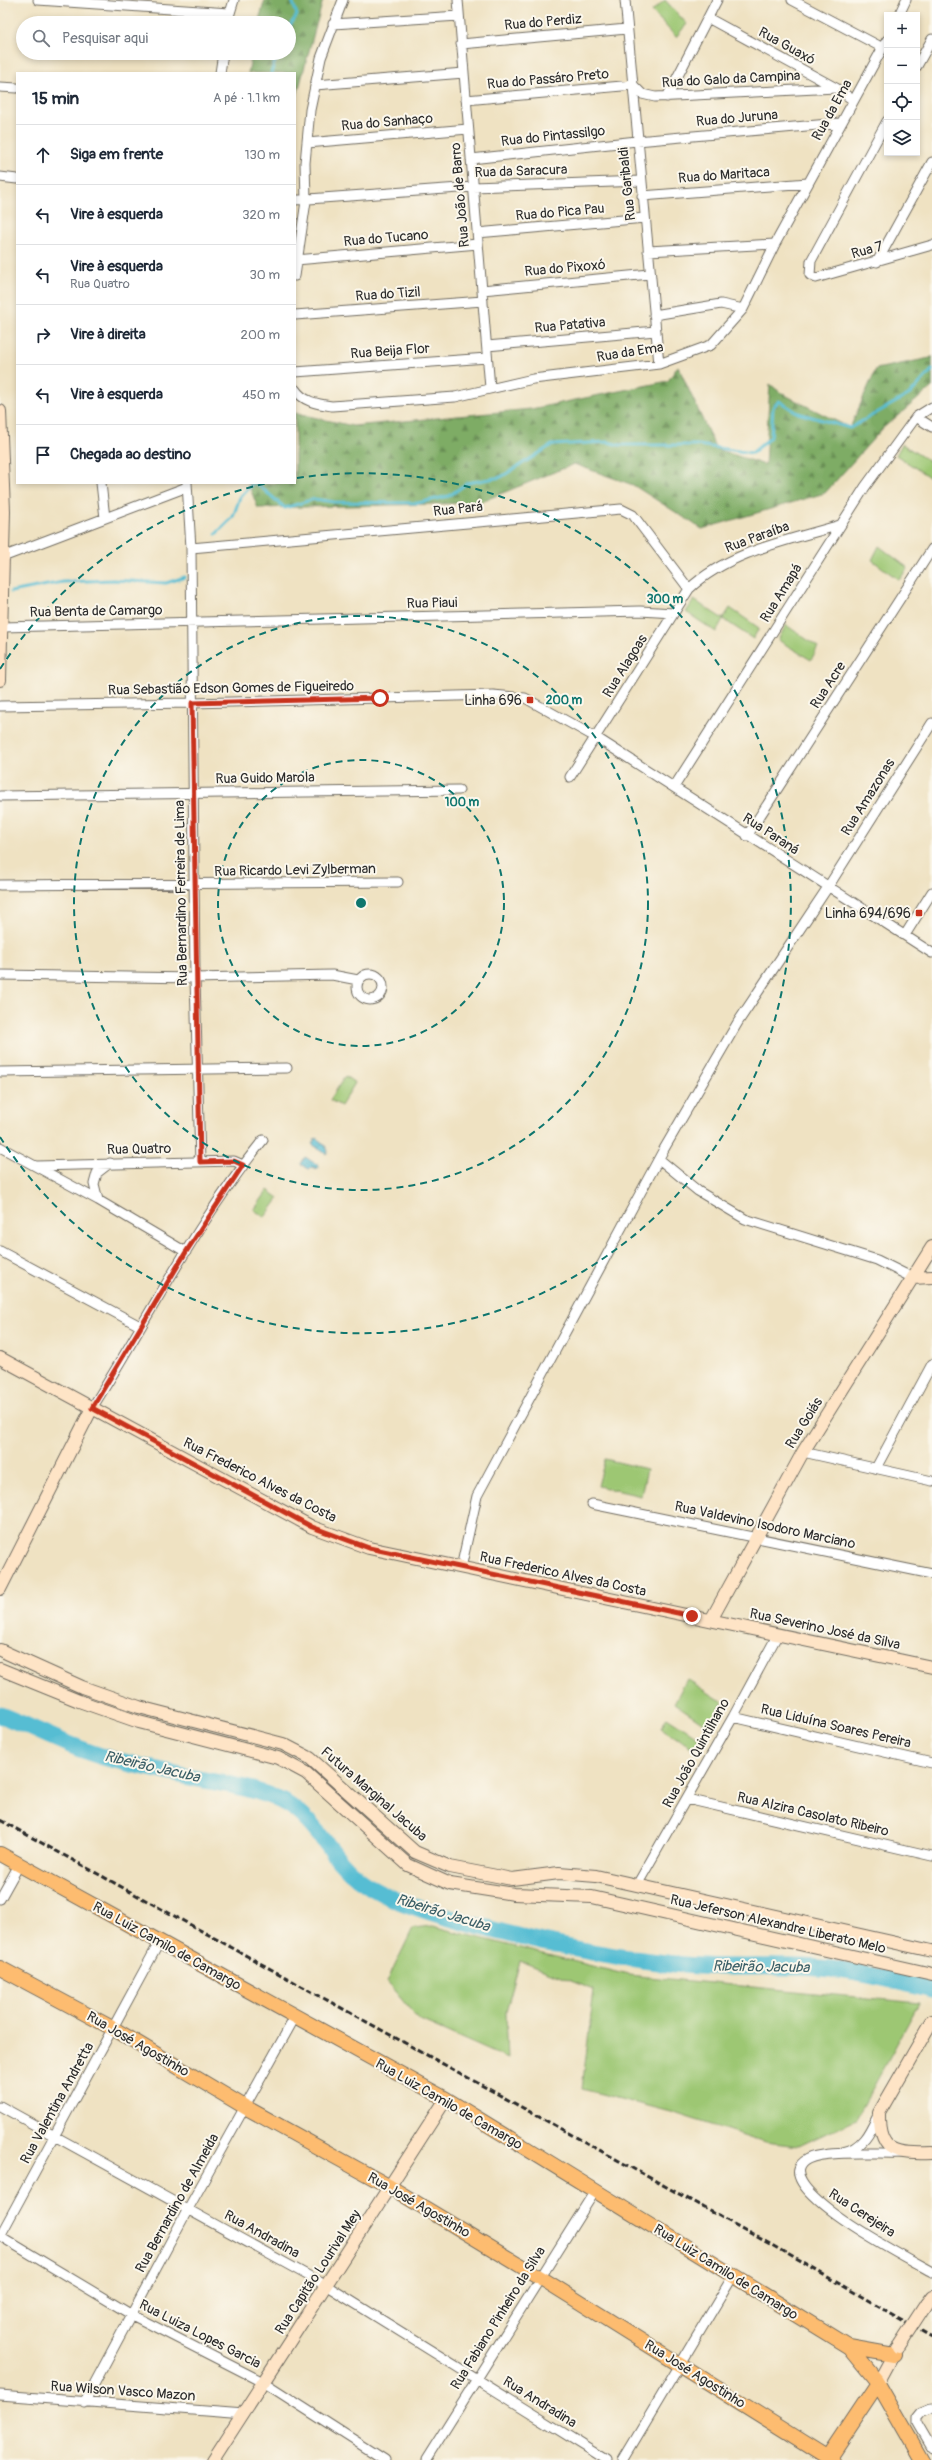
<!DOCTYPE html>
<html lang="pt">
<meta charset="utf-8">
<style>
:root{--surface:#fff;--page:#f2f2f3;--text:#1f2937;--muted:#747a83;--line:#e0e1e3}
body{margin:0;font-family:Pangolin,sans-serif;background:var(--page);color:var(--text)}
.controls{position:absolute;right:12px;top:12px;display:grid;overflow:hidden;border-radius:0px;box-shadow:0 2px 6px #0003}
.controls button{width:36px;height:36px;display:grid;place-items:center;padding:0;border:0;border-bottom:1px solid var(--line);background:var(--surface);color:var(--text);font:20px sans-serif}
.stop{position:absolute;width:12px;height:12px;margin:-9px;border:3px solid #c8321e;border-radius:50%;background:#fff}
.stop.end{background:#c8321e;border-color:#fff;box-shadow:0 1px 4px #0008}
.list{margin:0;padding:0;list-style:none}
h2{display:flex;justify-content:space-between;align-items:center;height:52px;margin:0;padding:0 16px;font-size:17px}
h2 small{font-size:13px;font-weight:400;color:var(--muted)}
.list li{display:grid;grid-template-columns:26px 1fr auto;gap:12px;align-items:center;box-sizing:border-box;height:60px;padding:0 16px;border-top:1px solid var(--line)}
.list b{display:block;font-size:15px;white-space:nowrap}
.list p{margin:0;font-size:13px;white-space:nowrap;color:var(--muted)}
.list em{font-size:13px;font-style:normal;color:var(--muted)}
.icon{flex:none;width:22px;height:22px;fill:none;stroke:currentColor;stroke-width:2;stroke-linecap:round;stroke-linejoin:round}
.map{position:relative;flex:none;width:932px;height:2460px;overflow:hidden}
.search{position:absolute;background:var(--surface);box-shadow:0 2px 6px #0003;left:16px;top:16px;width:280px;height:44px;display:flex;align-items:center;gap:10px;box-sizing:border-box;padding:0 14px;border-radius:22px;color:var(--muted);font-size:15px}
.panel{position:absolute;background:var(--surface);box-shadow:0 2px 6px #0003;left:16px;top:72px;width:280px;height:412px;border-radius:0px}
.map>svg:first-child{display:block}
</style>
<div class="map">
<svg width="932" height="2460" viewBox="0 0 932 2460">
<defs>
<pattern id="forest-firs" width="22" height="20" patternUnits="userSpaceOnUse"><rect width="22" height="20" fill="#7eac65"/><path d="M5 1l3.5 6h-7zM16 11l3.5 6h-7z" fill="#678c53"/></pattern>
<pattern id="water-waves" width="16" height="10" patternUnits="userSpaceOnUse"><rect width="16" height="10" fill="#56bdd3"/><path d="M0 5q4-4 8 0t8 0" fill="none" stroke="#479aab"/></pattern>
</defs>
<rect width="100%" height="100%" fill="#fbf7ec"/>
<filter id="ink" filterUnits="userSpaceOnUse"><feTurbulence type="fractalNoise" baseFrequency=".025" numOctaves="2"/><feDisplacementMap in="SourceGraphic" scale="8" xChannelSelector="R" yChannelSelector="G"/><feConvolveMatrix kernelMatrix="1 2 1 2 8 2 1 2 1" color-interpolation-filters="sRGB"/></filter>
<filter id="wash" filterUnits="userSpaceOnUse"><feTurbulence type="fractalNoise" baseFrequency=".012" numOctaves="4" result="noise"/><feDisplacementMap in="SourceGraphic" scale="16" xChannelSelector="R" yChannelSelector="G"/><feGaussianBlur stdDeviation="0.9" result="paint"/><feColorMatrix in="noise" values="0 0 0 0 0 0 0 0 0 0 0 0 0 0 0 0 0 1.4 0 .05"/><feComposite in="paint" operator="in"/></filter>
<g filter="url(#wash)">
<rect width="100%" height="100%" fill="#efe2c2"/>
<path fill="#9dc773" stroke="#64794f" d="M665 0 687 24 676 37 652 11Z
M902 444 932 463V479L896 455Z
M879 546 908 568 899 580 872 560Z
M694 600 723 619 730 608 759 628 753 639 723 619 716 632 686 612Z
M786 625 818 647 811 660 778 640Z
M345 1076 355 1083 341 1106 330 1100Z
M268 1190 279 1198 265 1217 254 1210Z
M605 1459 647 1469 641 1496 598 1486Z
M687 1679 723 1702 709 1727 674 1703Z
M667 1717 702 1740 696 1750 661 1728Z
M432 1926 628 1975 919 2003 856 2119 799 2146 765 2142 674 2113 582 2089 594 1990 520 1961 506 2012 508 2059 418 2019 387 1982 413 1928Z"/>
<path fill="url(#forest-firs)" stroke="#546c48" d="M265 0H323L295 102V73H248L252 53H289V23H258Z
M932 356V387L883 428 825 493 702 529 633 485 574 464 478 503 258 508 248 483H295V413L353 426 531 409 668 381 678 366 716 449 765 465 770 384 781 393 850 428 876 369 930 358Z"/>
<path fill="url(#water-waves)" stroke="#40747f" d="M316 1138 324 1144 328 1151 326 1154 312 1144Z
M305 1157 319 1166 317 1169 313 1167 309 1169 301 1164Z"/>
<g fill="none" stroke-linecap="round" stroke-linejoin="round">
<path stroke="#56bdd3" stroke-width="3" d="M289 27 297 15 292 0
M271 73 278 53
M256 483 285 508 314 499 334 502 418 503 449 496 467 483 501 477 552 445 608 442 619 445H698L752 453 771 437 773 407 779 401 798 413 850 428 910 394 932 370
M216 534 233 517 240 497 253 483
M11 592 63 582 113 580 166 583 185 577"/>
<path stroke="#56bdd3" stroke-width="17" d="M0 1715C38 1729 72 1749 111 1759 139 1766 167 1772 194 1778 224 1784 253 1787 281 1801 306 1813 323 1840 340 1861 365 1891 403 1904 440 1915 519 1939 602 1957 684 1965 729 1969 775 1965 819 1968 858 1971 895 1980 932 1990"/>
</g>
</g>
<g filter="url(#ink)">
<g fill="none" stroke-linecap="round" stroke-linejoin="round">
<defs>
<path id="street" d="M38 0 229 13
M458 0 490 388
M625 0 659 364
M792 0 883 48
M899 15 906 0
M708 18 836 88 853 100
M227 23 234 0
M333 24 459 16
M461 44 627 29
M917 66 932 39
M220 73 223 53
M315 85 464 73
M0 87 17 88
M667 97 717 0
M466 100 633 85 642 94 655 97 836 88
M887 121 811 261 810 275 816 278 932 245
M307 143 468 129
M471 159 637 141 840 123
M0 177 17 179
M642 196 808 183
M295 200 473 187 641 181
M477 233 645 218
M648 251 775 244
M296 260 478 244
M877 262 932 162
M295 276 306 201 305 163 310 110 321 58 343 0
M482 290 650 274
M295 315 483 301
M654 315 721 304 743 309
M487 346 656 331
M295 372 487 358
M295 389C303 402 318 404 332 406L455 397 533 379 659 364 711 345 743 309 775 244 887 40
M916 417 932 427
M101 483 105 518
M187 483 191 548 195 978 200 1162
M191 548 621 509 633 515 689 589
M0 558 187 487
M3 627 640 611 674 613
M0 706 192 703 493 695 525 698 597 738 932 953
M570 777 689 589C729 551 790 540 840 525
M674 787 865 487 916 417 932 407
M0 796 459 790
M747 836 932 549
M0 885 398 882
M905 935 932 892
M357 987a13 13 0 1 1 26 0a13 13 0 1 1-26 0Z
M0 975 195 978 332 975 358 980
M0 1072 287 1068
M0 1147 98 1200 186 1252
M659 1159 698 1191 745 1219 877 1260 913 1278
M37 1166 234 1161 243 1165
M98 1200 94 1184 97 1173 110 1163
M0 1251 140 1326
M92 1408C148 1319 196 1223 263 1140
M803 1452 932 1481
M876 1468 932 1364
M592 1504 932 1574
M461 1568 477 1496 664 1149 738 1022 828 887 932 723
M733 1717 932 1763
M687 1799 932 1856
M637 1885 733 1717 778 1634
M0 1899 19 1865
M0 2106 327 2286 607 2460
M843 2152C863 2148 870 2131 878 2114
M902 2153C880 2154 825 2150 808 2159 759 2184 915 2262 932 2272
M0 2236 132 2315 265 2383 385 2460
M0 2236 160 1941
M0 2395 244 2414
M84 2403 188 2209 295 2017
M932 2408 922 2412 918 2417V2423L932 2447
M426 2460 595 2191
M623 2460 733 2276"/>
<path id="secondary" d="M0 411 4 511 0 680
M913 1278 932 1277
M0 1358 312 1527 369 1548 932 1667
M0 1589 92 1408
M711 1620 803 1452 932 1247
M0 1650 82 1687 139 1707 283 1744 310 1758 415 1852 450 1867 512 1879 559 1873 596 1876 932 1951
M0 1669 79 1701 139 1722 278 1758 306 1773 408 1865 450 1884 514 1894 592 1897 932 1974
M932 2021 879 2113C878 2153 898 2154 932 2153
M926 2304 932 2296
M878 2383 897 2348
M213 2460 446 2099"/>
<path id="primary" d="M0 1854 446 2099 849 2347 876 2380 922 2460
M0 1968 114 2029 245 2107 390 2187 541 2278 832 2460
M849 2347 894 2355
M828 2458 878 2383"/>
</defs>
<use href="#street" stroke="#706b60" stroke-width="11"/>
<use href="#secondary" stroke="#706b60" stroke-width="14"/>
<use href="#primary" stroke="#706b60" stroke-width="16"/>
<use href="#street" stroke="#fff" stroke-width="9"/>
<use href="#secondary" stroke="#fee4c6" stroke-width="12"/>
<use href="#primary" stroke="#fdbc70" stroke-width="14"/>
<path stroke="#2b2b2b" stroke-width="3" stroke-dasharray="6 3" stroke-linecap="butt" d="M0 1820 770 2244 932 2337"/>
<defs>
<path id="secondary-bridge" d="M898 2347 926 2304"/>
</defs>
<use href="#secondary-bridge" stroke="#706b60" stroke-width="14" stroke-linecap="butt"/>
<use href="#secondary-bridge" stroke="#fee4c6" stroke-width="12"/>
</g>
</g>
<g fill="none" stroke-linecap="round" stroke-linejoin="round" filter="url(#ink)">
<path stroke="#c8321e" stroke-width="5" d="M380 698 192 703 200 1162 234 1161 243 1165 186 1252 92 1408 312 1527 369 1548 692 1616"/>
</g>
<g fill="none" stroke="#0f766e" stroke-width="2" stroke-dasharray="7 5">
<circle cx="361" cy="903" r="143"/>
<circle cx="361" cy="903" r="287"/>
<path d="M0 669A430 430 0 0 1 268 483M297 478A430 430 0 1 1 0 1137"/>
</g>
<g fill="#c8321e" stroke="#fbf7ec" stroke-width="1.5">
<rect x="526" y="696" width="8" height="8" rx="2"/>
<rect x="915" y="909" width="8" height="8" rx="2"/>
</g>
<g text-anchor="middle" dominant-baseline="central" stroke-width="4" stroke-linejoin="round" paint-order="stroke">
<g font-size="14" fill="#2b2b2b" stroke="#fbf7ec">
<text transform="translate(543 22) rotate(-5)">Rua do Perdiz</text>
<text transform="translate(787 46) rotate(29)">Rua Guaxó</text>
<text transform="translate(548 79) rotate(-5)">Rua do Passáro Preto</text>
<text transform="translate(731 79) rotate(-3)">Rua do Galo da Campina</text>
<text transform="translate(832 110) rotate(-61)">Rua da Ema</text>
<text transform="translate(737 118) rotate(-5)">Rua do Juruna</text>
<text transform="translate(387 122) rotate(-5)">Rua do Sanhaço</text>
<text transform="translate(553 136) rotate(-6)">Rua do Pintassilgo</text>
<text transform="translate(521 171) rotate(-2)">Rua da Saracura</text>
<text transform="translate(724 175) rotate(-4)">Rua do Maritaca</text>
<text transform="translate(627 184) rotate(-96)">Rua Garibaldi</text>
<text transform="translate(460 195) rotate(-95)">Rua João de Barro</text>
<text transform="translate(560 212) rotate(-5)">Rua do Pica Pau</text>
<text transform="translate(386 238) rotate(-5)">Rua do Tucano</text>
<text transform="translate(867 250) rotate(-15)">Rua 7</text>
<text transform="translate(565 268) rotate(-5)">Rua do Pixoxó</text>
<text transform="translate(388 294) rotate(-4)">Rua do Tizil</text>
<text transform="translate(570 325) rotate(-5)">Rua Patativa</text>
<text transform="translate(390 351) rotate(-4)">Rua Beija Flor</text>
<text transform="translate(630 352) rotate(-9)">Rua da Ema</text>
<text transform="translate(458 509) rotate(-6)">Rua Pará</text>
<text transform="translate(757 537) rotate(-20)">Rua Paraíba</text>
<text transform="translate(781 593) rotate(-58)">Rua Amapá</text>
<text transform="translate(432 603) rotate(-1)">Rua Piaui</text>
<text transform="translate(96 611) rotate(-1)">Rua Benta de Camargo</text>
<text transform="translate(625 666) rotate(-58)">Rua Alagoas</text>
<text transform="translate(828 685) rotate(-57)">Rua Acre</text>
<text transform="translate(231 688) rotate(-1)">Rua Sebastião Edson Gomes de Figueiredo</text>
<text transform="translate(265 778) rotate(-1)">Rua Guido Marola</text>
<text transform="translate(868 797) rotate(-58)">Rua Amazonas</text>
<text transform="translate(771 834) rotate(33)">Rua Paraná</text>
<text transform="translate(295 870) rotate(-1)">Rua Ricardo Levi Zylberman</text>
<text transform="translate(181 893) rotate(-91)">Rua Bernardino Ferreira de Lima</text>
<text transform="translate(139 1149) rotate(-1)">Rua Quatro</text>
<text transform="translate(804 1423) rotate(-58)">Rua Goiás</text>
<text transform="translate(260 1480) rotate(27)">Rua Frederico Alves da Costa</text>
<text transform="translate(765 1525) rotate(12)">Rua Valdevino Isodoro Marciano</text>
<text transform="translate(563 1574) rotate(12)">Rua Frederico Alves da Costa</text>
<text transform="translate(825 1629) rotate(12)">Rua Severino José da Silva</text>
<text transform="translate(836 1726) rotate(13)">Rua Liduína Soares Pereira</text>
<text transform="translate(696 1753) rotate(-61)">Rua João Quintilhano</text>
<text transform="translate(374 1794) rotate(41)">Futura Marginal Jacuba</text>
<text transform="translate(813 1814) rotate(13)">Rua Alzira Casolato Ribeiro</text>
<text transform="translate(778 1924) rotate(13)">Rua Jeferson Alexandre Liberato Melo</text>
<text transform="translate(167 1946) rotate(29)">Rua Luiz Camilo de Camargo</text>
<text transform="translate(138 2044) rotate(30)">Rua José Agostinho</text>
<text transform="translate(57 2103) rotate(-61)">Rua Valentina Andretta</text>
<text transform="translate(449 2104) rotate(30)">Rua Luiz Camilo de Camargo</text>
<text transform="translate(177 2203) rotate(-61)">Rua Bernardino de Almeida</text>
<text transform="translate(419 2205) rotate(30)">Rua José Agostinho</text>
<text transform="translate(862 2213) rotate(33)">Rua Cerejeira</text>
<text transform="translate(262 2234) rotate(29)">Rua Andradina</text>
<text transform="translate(318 2272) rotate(-57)">Rua Capitão Lourival Mey</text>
<text transform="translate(726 2272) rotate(32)">Rua Luiz Camilo de Camargo</text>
<text transform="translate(498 2318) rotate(-58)">Rua Fabiano Pinheiro da Silva</text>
<text transform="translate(200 2334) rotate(27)">Rua Luiza Lopes Garcia</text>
<text transform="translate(695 2374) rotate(32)">Rua José Agostinho</text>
<text transform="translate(123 2391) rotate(4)">Rua Wilson Vasco Mazon</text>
<text transform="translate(540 2402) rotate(32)">Rua Andradina</text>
</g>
<g font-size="14" fill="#2b2b2b" stroke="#fbf7ec" text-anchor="end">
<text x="522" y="700">Linha 696</text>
<text x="911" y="913">Linha 694/696</text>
</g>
<g font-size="15" font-style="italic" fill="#3a5e66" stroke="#fbf7ec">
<text transform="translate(152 1767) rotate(13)">Ribeirão Jacuba</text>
<text transform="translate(443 1913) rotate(17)">Ribeirão Jacuba</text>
<text transform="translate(761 1967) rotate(1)">Ribeirão Jacuba</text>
</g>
</g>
<circle cx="361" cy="903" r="6" fill="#0f766e" stroke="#fbf7ec" stroke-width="2"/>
<g font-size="12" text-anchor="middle" font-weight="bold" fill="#0f766e" stroke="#fbf7ec" stroke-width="4" stroke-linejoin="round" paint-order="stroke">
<text x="665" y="603">300 m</text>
<text x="564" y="704">200 m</text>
<text x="462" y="806">100 m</text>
</g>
</svg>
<div class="controls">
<button>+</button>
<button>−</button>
<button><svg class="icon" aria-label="locate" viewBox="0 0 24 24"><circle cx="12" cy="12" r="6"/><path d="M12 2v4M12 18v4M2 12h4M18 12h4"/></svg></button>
<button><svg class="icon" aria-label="layers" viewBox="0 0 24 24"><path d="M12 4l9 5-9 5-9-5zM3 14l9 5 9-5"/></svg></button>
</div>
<div class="stop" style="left:380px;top:698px"></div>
<div class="stop end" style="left:692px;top:1616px"></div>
<div class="search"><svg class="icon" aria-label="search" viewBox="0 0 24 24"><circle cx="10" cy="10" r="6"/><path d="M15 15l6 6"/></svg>Pesquisar aqui</div>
<section class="panel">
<h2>15 min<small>A pé · 1.1 km</small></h2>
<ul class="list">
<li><svg class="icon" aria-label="ahead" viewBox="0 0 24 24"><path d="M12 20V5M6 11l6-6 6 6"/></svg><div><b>Siga em frente</b></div><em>130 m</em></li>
<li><svg class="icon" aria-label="left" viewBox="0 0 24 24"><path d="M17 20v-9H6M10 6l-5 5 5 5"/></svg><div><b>Vire à esquerda</b></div><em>320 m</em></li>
<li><svg class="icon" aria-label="left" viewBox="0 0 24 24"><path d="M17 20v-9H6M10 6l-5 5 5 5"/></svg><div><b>Vire à esquerda</b><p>Rua Quatro</p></div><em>30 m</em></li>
<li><svg class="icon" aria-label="right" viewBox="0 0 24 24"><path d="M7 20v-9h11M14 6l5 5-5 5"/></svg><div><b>Vire à direita</b></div><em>200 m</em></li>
<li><svg class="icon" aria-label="left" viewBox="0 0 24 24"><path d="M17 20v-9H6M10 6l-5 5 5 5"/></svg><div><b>Vire à esquerda</b></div><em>450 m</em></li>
<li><svg class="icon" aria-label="arrive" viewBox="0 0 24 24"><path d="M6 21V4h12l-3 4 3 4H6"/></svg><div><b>Chegada ao destino</b></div></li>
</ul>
</section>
</div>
